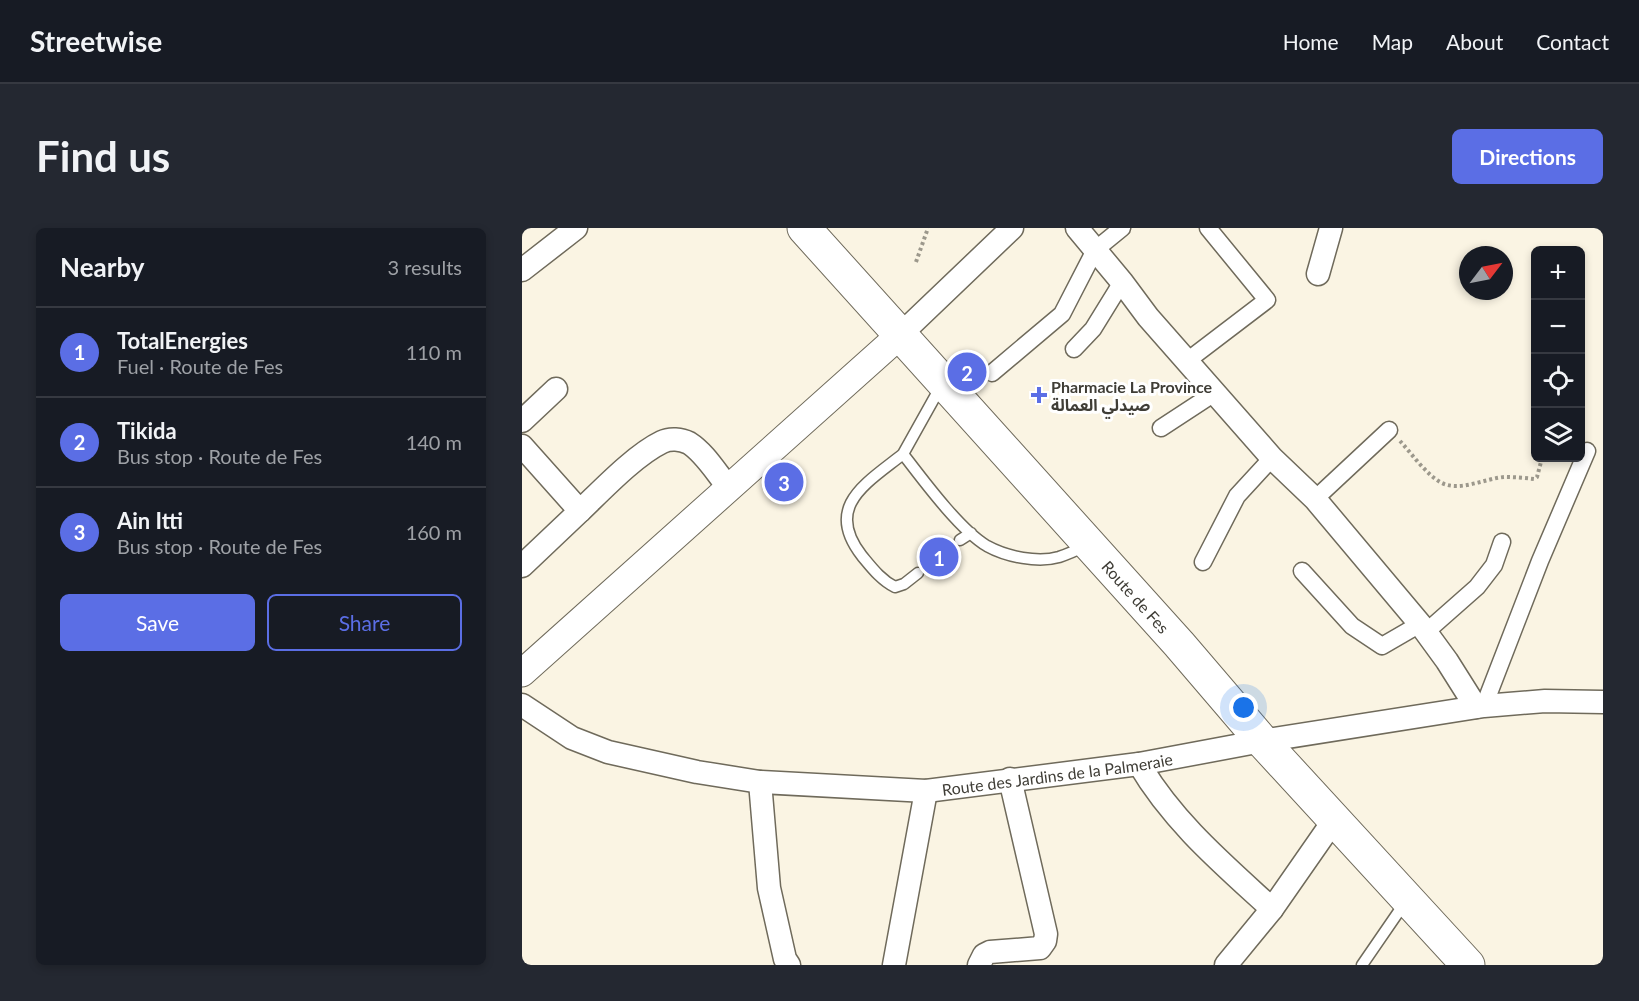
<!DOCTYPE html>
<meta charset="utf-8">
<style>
:root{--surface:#171b24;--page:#242831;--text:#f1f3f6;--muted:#9ea1a6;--line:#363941;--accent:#5b6ee5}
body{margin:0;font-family:Lato,"Noto Sans Arabic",sans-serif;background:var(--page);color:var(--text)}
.controls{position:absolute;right:18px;top:18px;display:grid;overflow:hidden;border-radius:9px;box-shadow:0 3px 9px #0003}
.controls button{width:54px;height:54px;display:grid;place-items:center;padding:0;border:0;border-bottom:2px solid var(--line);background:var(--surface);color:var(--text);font:30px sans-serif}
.compass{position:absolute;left:937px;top:18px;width:54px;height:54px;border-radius:50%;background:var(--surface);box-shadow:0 3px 9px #0003;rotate:58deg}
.you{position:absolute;left:722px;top:480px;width:21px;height:21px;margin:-15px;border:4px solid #fff;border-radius:50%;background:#1a73e8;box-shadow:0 0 0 9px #1a73e833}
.badge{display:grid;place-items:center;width:39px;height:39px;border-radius:50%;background:var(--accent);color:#fff;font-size:20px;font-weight:700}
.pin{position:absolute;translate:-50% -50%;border:3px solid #fff;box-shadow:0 2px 6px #0006}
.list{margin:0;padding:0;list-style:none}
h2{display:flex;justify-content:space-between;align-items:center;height:78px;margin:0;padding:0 24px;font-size:26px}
h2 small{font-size:20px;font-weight:400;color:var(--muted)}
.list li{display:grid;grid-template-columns:39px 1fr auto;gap:18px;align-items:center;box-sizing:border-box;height:90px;padding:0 24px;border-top:2px solid var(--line)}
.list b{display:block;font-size:22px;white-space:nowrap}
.list p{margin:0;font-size:20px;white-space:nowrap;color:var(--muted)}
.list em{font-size:20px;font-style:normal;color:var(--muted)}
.actions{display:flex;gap:12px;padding:18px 24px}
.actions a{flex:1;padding:14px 0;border:2px solid var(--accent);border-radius:9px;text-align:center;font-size:21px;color:var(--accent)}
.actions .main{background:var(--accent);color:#fff}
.icon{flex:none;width:33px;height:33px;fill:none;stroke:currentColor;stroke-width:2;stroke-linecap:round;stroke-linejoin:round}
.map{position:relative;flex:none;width:1081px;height:737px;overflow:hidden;border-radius:9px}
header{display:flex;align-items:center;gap:36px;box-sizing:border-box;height:84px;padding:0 30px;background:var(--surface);border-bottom:2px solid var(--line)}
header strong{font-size:28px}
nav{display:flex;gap:33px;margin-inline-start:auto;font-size:21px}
.intro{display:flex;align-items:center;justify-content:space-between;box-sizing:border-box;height:144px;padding:0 36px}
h1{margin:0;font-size:42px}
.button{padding:15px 27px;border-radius:9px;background:var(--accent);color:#fff;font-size:21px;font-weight:700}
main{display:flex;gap:36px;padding:0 36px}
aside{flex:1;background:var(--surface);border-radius:9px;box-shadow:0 3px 9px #0003}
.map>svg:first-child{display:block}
</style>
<header>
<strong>Streetwise</strong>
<nav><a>Home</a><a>Map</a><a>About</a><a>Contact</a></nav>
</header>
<div class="intro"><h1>Find us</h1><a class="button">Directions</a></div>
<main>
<aside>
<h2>Nearby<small>3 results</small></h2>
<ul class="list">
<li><span class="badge">1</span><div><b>TotalEnergies</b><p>Fuel · Route de Fes</p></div><em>110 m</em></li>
<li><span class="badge">2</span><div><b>Tikida</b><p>Bus stop · Route de Fes</p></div><em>140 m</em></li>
<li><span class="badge">3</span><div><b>Ain Itti</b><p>Bus stop · Route de Fes</p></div><em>160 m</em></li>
</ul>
<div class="actions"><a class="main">Save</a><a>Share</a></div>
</aside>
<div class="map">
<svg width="1081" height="737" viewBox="0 0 1081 737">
<rect width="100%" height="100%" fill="#faf4e3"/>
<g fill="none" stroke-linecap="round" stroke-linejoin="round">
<defs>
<path id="service" d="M419 158 381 226C401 252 438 302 465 318 485 329 516 335 537 329 546 326 555 322 563 318
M381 226C345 255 301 278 340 328 350 340 359 352 373 359L382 356 396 345
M438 312 449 305
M840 737 884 673"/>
<path id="pedestrian" d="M552 121 571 101 600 54
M665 133 745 72 686 0
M470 145 540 86 573 22 600 0
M639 200 694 164
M793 271 867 202
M681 334 715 268 750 230
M780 343 830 398 860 418 898 396
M904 404 955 359 972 337 980 314
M962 478 1018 333 1065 223"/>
<g id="minor">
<path d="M555 0 600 54 626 89 750 230 793 271 898 396 925 433 954 479"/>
<path d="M0 42 54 0"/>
<path d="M796 46 809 0"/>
<path d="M378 107 490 0"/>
<path d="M0 193 34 161"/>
<path d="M0 218 58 283C80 262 113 227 140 214 148 210 159 211 167 215 183 225 195 246 207 260"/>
<path d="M0 338 58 283"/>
<path id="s1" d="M0 477 50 510 86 524 175 544 238 554 404 563 617 536 740 513 962 478 1023 473 1081 474"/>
<path d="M617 536C651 594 701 636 750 681"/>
<path d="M238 554 247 660 263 731 267 737"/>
<path d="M372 737 404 563"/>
<path d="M457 737 462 727 468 724 518 720 523 713 524 706 488 551"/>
<path d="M704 737 750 681 812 592"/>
</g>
<path id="tertiary" d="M0 445 378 107"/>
<g id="primary">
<path id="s2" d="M282 0 657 416 740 513 946 737"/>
</g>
</defs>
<use href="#service" stroke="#6f6a5b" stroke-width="13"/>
<use href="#pedestrian" stroke="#6f6a5b" stroke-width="19"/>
<use href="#minor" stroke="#6f6a5b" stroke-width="25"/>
<use href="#tertiary" stroke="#6f6a5b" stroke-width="29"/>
<use href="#primary" stroke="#6f6a5b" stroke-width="35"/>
<path stroke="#9c988c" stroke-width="4" stroke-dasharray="3 3" stroke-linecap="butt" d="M394 34 406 0
M878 213C890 226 903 245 918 254 937 265 963 250 983 249 993 249 1003 250 1012 251L1015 249 1020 230"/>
<use href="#service" stroke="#fff" stroke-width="10"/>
<use href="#pedestrian" stroke="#fff" stroke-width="16"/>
<use href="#minor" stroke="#fff" stroke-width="22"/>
<use href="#tertiary" stroke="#fff" stroke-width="27"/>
<use href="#primary" stroke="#fff" stroke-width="33"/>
</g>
<path fill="#5b6ee5" stroke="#fff" stroke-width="2" d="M514 158h6v6h6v6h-6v6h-6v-6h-6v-6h6z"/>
<g text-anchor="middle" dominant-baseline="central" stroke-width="6" stroke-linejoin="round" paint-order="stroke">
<g font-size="16" font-weight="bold" fill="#3f3d36" stroke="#fff" text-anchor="start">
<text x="529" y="158">Pharmacie La Province<tspan x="529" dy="18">صيدلي العمالة</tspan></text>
</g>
<g font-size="16" fill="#3f3d36" stroke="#fff">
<text stroke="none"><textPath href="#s2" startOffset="496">Route de Fes</textPath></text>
<text stroke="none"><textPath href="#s1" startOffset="552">Route des Jardins de la Palmeraie</textPath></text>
</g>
</g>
</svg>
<div class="controls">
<button>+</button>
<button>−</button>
<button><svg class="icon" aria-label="locate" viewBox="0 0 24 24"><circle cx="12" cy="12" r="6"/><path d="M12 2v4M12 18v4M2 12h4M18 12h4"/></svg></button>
<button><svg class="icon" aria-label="layers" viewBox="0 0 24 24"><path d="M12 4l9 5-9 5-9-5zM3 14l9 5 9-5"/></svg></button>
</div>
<svg class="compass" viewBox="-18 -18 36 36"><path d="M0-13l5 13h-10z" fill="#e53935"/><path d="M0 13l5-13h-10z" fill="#9ea1a6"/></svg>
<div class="you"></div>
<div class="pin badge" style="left:417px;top:329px">1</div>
<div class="pin badge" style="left:445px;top:144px">2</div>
<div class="pin badge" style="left:262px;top:254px">3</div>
</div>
</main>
